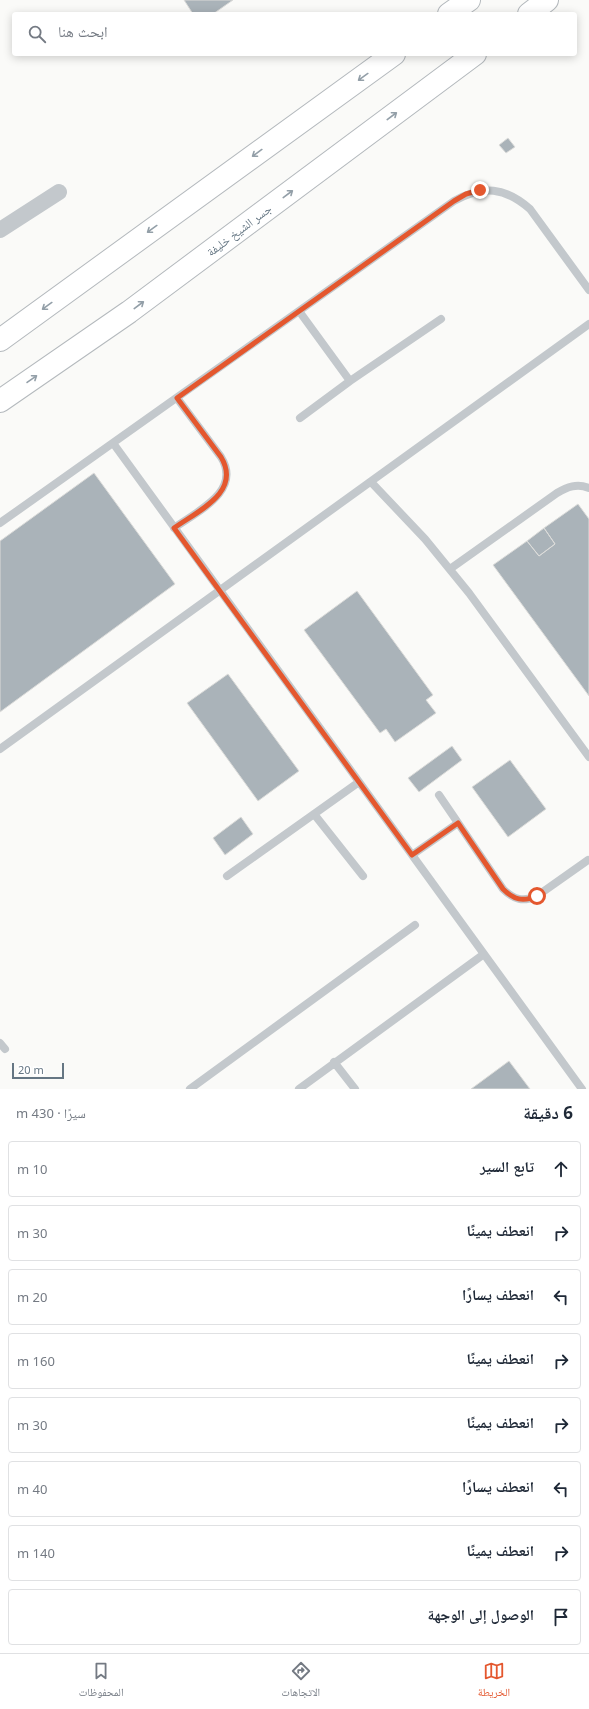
<!DOCTYPE html>
<html lang="ar">
<meta charset="utf-8">
<style>
:root{--surface:#fff;--page:#f6f6f7;--text:#1f2937;--muted:#747a83;--line:#e0e1e3;--accent:#e4572e}
body{margin:0;font-family:"Noto Sans","Noto Naskh Arabic",sans-serif;background:var(--page);color:var(--text);direction:rtl}
.scale{position:absolute;left:12px;bottom:10px;width:52px;box-sizing:border-box;padding-left:4px;border:2px solid #657683;border-top:0;font-size:11px;line-height:14px;white-space:nowrap;color:#657683;-webkit-text-stroke:3px #fff;paint-order:stroke}
.stop{position:absolute;width:12px;height:12px;margin:-9px;border:3px solid #e4572e;border-radius:50%;background:#fff}
.stop.end{background:#e4572e;border-color:#fff;box-shadow:0 1px 4px #0008}
.list{margin:0;padding:0;list-style:none}
h2{display:flex;justify-content:space-between;align-items:center;height:52px;margin:0;padding:0 16px;font-size:17px}
h2 small{font-size:13px;font-weight:400;color:var(--muted)}
.list li{display:grid;grid-template-columns:26px 1fr auto;gap:12px;align-items:center;box-sizing:border-box;height:56px;margin:0 8px 8px;padding:0 8px;border:1px solid var(--line);border-radius:4px}
.list b{display:block;font-size:15px;white-space:nowrap}
.list em{font-size:13px;font-style:normal;color:var(--muted)}
.icon{flex:none;width:22px;height:22px;fill:none;stroke:currentColor;stroke-width:2;stroke-linecap:round;stroke-linejoin:round}
.map{position:relative;flex:none;width:589px;height:1089px;overflow:hidden;direction:ltr}
.search{position:absolute;background:var(--surface);box-shadow:0 2px 10px #0003;left:12px;right:12px;top:12px;height:44px;display:flex;align-items:center;gap:10px;box-sizing:border-box;padding:0 14px;border-radius:4px;color:var(--muted);font-size:15px}
.sheet{height:564px;background:var(--surface)}
nav{display:flex;justify-content:space-around;align-items:center;box-sizing:border-box;height:56px;border-top:1px solid var(--line);background:var(--surface);font-size:11px;color:var(--muted)}
nav a{display:grid;justify-items:center;gap:2px}
nav .on{color:var(--accent)}
.map>svg:first-child{display:block}
</style>
<div class="map">
<svg width="589" height="1089" viewBox="0 0 589 1089">
<rect width="100%" height="100%" fill="#fafaf8"/>
<path fill="#aab3b9" stroke="#dcdcda" d="M184 0H233L213 14H193Z
M508 138 515 147 506 153 499 145Z
M94 473 175 584 0 712V541Z
M578 504 589 519V696L493 565 527 541 539 556 555 544 544 528Z
M544 528 555 544 539 556 527 541Z
M357 591 433 695 426 700 436 713 395 742 386 729 380 733 304 630Z
M228 674 299 771 258 801 187 703Z
M452 746 462 760 419 792 408 778Z
M510 760 546 809 508 837 472 787Z
M241 817 253 834 225 855 213 838Z
M509 1061 530 1089H471Z"/>
<g fill="none" stroke-linecap="round" stroke-linejoin="round">
<defs>
<path id="highway" d="M449 14 469 0
M529 14 547 0
M0 340 394 54
M0 401 129 312 475 54"/>
</defs>
<use href="#highway" stroke="#b4b9bd" stroke-width="24"/>
<path stroke="#c3c8cc" stroke-width="8" d="M299 311 350 381
M300 418 350 381 441 319
M113 443 582 1089
M371 482 425 539 469 593 589 757
M0 523 454 201C483 185 505 187 530 209L589 290
M174 528C198 511 242 491 221 457L177 398
M450 569 557 493C567 487 577 483 589 488
M0 749 589 324
M439 795 503 889C514 900 523 902 537 896L588 860
M314 814 363 876
M412 855 458 823
M227 876 359 782
M0 1043 5 1049
M334 1062 355 1089
M190 1089 415 925
M299 1089 484 954"/>
<path stroke="#c3c8cc" stroke-width="16" d="M0 230 59 192"/>
<use href="#highway" stroke="#fff" stroke-width="22"/>
</g>
<defs><path id="oneway-shaft" d="M-6 0H5M1.5-3L5.5 0L1.5 3" fill="none" stroke-width="1.6" stroke-linecap="round" stroke-linejoin="round"/></defs>
<g stroke="#939fa8">
<use href="#oneway-shaft" transform="translate(363 77) rotate(144)"/>
<use href="#oneway-shaft" transform="translate(392 116) rotate(-37)"/>
<use href="#oneway-shaft" transform="translate(257 153) rotate(144)"/>
<use href="#oneway-shaft" transform="translate(288 194) rotate(-37)"/>
<use href="#oneway-shaft" transform="translate(152 229) rotate(144)"/>
<use href="#oneway-shaft" transform="translate(139 305) rotate(-37)"/>
<use href="#oneway-shaft" transform="translate(47 306) rotate(144)"/>
<use href="#oneway-shaft" transform="translate(32 379) rotate(-35)"/>
</g>
<g fill="none" stroke-linecap="round" stroke-linejoin="round">
<path stroke="#e4572e" stroke-width="5" d="M480 190 466 194 454 201 177 398 221 457C242 492 198 511 174 528L412 855 458 823 503 889C514 900 523 902 537 896"/>
</g>
<g text-anchor="middle" dominant-baseline="central" stroke-width="4" stroke-linejoin="round" paint-order="stroke">
<g font-size="12" fill="#657683" stroke="#fff">
<text transform="translate(239 230) rotate(-37)">جسر الشيخ خليفة</text>
</g>
</g>
</svg>
<div class="scale">20 m</div>
<div class="stop" style="left:537px;top:896px"></div>
<div class="stop end" style="left:480px;top:190px"></div>
<div class="search"><svg class="icon" aria-label="search" viewBox="0 0 24 24"><circle cx="10" cy="10" r="6"/><path d="M15 15l6 6"/></svg>ابحث هنا</div>
</div>
<section class="sheet">
<h2>6 دقيقة<small>سيرًا · 430 m</small></h2>
<ul class="list">
<li><svg class="icon" aria-label="ahead" viewBox="0 0 24 24"><path d="M12 20V5M6 11l6-6 6 6"/></svg><div><b>تابع السير</b></div><em>10 m</em></li>
<li><svg class="icon" aria-label="right" viewBox="0 0 24 24"><path d="M7 20v-9h11M14 6l5 5-5 5"/></svg><div><b>انعطف يمينًا</b></div><em>30 m</em></li>
<li><svg class="icon" aria-label="left" viewBox="0 0 24 24"><path d="M17 20v-9H6M10 6l-5 5 5 5"/></svg><div><b>انعطف يسارًا</b></div><em>20 m</em></li>
<li><svg class="icon" aria-label="right" viewBox="0 0 24 24"><path d="M7 20v-9h11M14 6l5 5-5 5"/></svg><div><b>انعطف يمينًا</b></div><em>160 m</em></li>
<li><svg class="icon" aria-label="right" viewBox="0 0 24 24"><path d="M7 20v-9h11M14 6l5 5-5 5"/></svg><div><b>انعطف يمينًا</b></div><em>30 m</em></li>
<li><svg class="icon" aria-label="left" viewBox="0 0 24 24"><path d="M17 20v-9H6M10 6l-5 5 5 5"/></svg><div><b>انعطف يسارًا</b></div><em>40 m</em></li>
<li><svg class="icon" aria-label="right" viewBox="0 0 24 24"><path d="M7 20v-9h11M14 6l5 5-5 5"/></svg><div><b>انعطف يمينًا</b></div><em>140 m</em></li>
<li><svg class="icon" aria-label="arrive" viewBox="0 0 24 24"><path d="M6 21V4h12l-3 4 3 4H6"/></svg><div><b>الوصول إلى الوجهة</b></div></li>
</ul>
</section>
<nav>
<a class="on"><svg class="icon" aria-label="map" viewBox="0 0 24 24"><path d="M3 6l6-2 6 2 6-2v14l-6 2-6-2-6 2zM9 4v14M15 6v14"/></svg>الخريطة</a>
<a><svg class="icon" aria-label="directions" viewBox="0 0 24 24"><path d="M12 3l9 9-9 9-9-9zM9 14v-3h6M13 9l2 2-2 2"/></svg>الاتجاهات</a>
<a><svg class="icon" aria-label="saved" viewBox="0 0 24 24"><path d="M7 4h10v16l-5-4-5 4z"/></svg>المحفوظات</a>
</nav>
